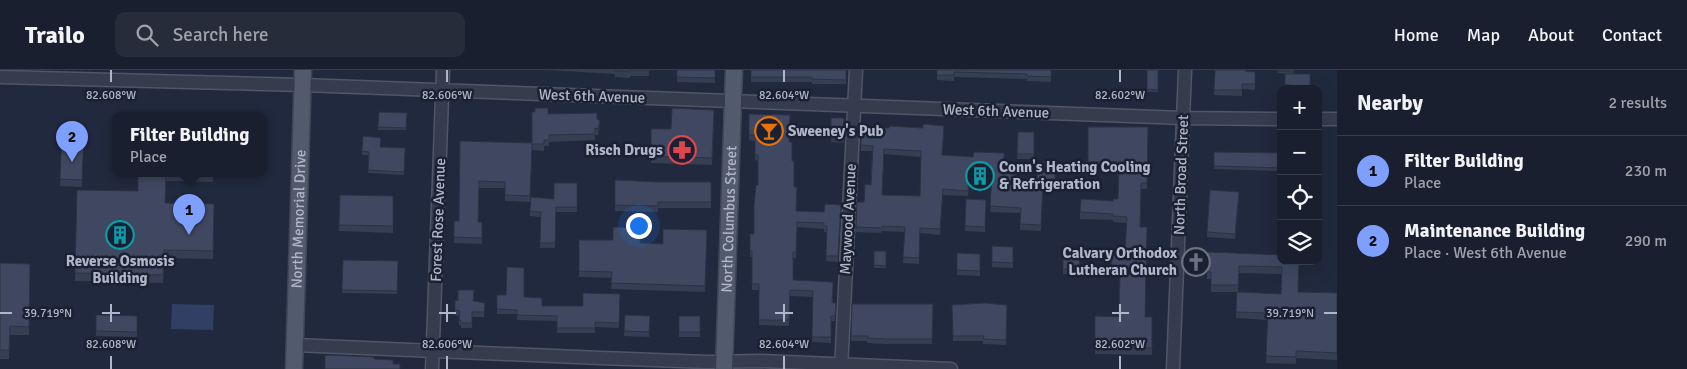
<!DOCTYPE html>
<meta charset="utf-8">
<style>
:root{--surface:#191f2e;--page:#262c3a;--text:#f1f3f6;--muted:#9fa2aa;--line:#373d4a;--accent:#7f9fff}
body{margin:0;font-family:Signika,sans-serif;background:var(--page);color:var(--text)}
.controls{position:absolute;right:15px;top:15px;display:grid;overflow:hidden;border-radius:10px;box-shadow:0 5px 20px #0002}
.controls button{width:45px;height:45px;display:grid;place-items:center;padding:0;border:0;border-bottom:1px solid var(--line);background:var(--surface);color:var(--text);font:25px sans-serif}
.you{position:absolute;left:638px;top:155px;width:18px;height:18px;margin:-12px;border:4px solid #fff;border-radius:50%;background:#1a73e8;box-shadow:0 0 0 8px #1a73e833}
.badge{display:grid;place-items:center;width:32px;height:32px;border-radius:50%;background:var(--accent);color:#111;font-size:16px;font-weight:700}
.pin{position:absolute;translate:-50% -41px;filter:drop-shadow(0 1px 2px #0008)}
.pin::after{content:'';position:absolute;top:26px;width:18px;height:15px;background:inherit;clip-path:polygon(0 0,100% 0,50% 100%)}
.popup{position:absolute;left:112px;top:42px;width:155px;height:65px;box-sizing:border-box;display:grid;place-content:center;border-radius:10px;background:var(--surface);filter:drop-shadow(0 1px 4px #0005);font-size:16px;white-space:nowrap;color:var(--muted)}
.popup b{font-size:19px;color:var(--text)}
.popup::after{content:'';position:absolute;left:50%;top:100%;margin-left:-10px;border:10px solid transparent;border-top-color:var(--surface)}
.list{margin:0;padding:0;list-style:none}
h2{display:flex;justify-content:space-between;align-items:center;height:65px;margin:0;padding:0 20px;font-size:21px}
h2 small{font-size:16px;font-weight:400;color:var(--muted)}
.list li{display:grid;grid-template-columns:32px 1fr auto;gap:15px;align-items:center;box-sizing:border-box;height:70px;padding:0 20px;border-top:1px solid var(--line)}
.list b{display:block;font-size:19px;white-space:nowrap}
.list p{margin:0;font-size:16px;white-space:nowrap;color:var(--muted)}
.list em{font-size:16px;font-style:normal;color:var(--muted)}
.icon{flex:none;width:28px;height:28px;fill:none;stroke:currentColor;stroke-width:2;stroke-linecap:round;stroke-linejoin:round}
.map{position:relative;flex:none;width:1337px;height:299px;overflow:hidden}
header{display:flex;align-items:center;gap:30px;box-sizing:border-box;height:70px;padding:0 25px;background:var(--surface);border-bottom:1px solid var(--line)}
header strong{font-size:24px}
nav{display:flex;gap:28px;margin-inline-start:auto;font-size:18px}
.search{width:350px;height:45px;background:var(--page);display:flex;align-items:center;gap:12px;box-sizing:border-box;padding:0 18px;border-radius:10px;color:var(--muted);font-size:19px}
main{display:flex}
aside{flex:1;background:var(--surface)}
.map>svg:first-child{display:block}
</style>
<header>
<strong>Trailo</strong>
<div class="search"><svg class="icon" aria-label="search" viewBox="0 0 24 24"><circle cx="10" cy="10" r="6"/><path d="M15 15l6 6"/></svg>Search here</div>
<nav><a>Home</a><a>Map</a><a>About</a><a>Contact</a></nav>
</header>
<main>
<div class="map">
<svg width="1337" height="299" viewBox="0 0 1337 299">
<rect width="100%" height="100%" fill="#21293e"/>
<path fill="#313f64" d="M172 234 214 235 213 260 171 259Z"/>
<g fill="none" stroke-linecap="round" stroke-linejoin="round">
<defs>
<path id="minor" d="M0 7 303 15 1183 48 1281 49
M1318 49H1337
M295 275 601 288 707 292 760 291 951 299
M432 299 443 0
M841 299 856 0
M1173 299 1185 0"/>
<g id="major">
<path id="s1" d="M294 299 303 0"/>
<path id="s2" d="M724 299 734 0"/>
</g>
</defs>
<use href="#minor" stroke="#505668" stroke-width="15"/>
<use href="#major" stroke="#3e4556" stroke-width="19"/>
<use href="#minor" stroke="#353c4e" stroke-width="12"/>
<use href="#major" stroke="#525a6e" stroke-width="16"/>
</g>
<path fill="#363e53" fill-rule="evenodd" d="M547 0H649V6H630V8L615 7V4Z
M677 0H715V13L677 12Z
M751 0H846V14H812V12H751Z
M937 0H1051V12L1027 11V9L954 7V11L937 10Z
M1147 0H1158V22H1147Z
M1215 0 1255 2V20L1242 19V26L1214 25Z
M1278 0H1294L1293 18H1285V4H1287L1278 3Z
M714 40 712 95 651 93V59H671Z
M379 42 407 43 406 60H378Z
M548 44 597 49 600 57 598 65H595V70L549 72V76H544V81L532 80 530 132 505 131V118H479L478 152H482V174L454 173V151H459L460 71 532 73Z
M749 44 789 72 792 91 796 142H824L841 135 838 192 826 191 827 162H824V159L797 157 796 188H793V210L833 212V233H836L835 251H831V273L812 272 813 227 790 226 789 256 759 255V220H752V187H750V164H754L758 115V91L755 90V71L749 70Z
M831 48H844V73L831 72Z
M861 57 944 61 942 85 1004 103 1015 112 1037 113 1038 92H1055V118H1043L1041 161 1020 160V143L990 142 992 114 969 113 968 126 943 125 940 165 920 163 919 194 903 193 905 162 882 161 881 163 856 162 857 132H864L871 115 872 81H861ZM884 84 921 87 920 126 882 125Z
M1088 57H1148L1147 119H1141L1140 157 1145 247H1152V285L1095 284V246L1119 247 1120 206H1111V181H1125L1127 153 1113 152V150L1080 149V142L1118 129 1119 98H1088Z
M62 61 84 62 82 117 60 116Z
M1018 62H1034V89H1017Z
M363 66 381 77 405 78 404 105 368 103 369 85H362Z
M1214 82 1281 83V101L1214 99Z
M138 104H213V112L166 111 165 133 214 134 213 189 164 188 163 213 75 211 77 120 138 121Z
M711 112V138H658V142L615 141V135Z
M577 113V142H556L555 178H540L541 147 530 146V141L554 129Z
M340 125 393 126V163L339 161Z
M1239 127 1235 169 1207 167V162Z
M966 129 986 130 985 162 965 161Z
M707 160 705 222 611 219 612 208 579 207V170L663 174Z
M1013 177V198L992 197V192Z
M874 181H886V198H874Z
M1208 182 1281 185 1298 222 1337 223V290L1296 288V294L1266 293 1268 250 1236 248V242L1281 224 1282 204 1239 203 1238 222H1211V209H1207Z
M957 183 980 184V206L957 205Z
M1063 184H1080L1079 204H1063Z
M343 190 398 191 397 224 342 223Z
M0 193 30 194 29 265H10L9 289H0Z
M620 224 619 258 595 257V263H557V251L517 250V244H497V225L524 227 542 236H583Z
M455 230 473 231 485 233 484 247H472V258H461V255H459V246L455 245Z
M852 234H933L932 274H885L867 273V271H851Z
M952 235H1007L1006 275 983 274V271H953Z
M96 245 137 246V267L96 266Z
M625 245 650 246 649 267 624 266Z
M679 246H700V267H679Z"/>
<path fill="#2c3243" d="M600 51V57L598 65V59Z"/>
<path fill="#3f4860" stroke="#2c3243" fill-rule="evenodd" d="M615 0H649H630V2L615 1Z
M677 0H715V8L677 7Z
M751 0H846V10L812 9V7H751Z
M937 0H1051V7L1027 6V4L954 2V5H937Z
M1147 0H1158V20L1147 19Z
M1215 0H1246L1245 1 1255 2V14H1242V20H1214Z
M1278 0H1293V2L1278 1Z
M1285 4H1310V19H1293V15H1285Z
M535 38H548V44L597 43V49L600 51 598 59 595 58V64L549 65V70H544V74H532L530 126 505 125V112L479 111 478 152H482V168L454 167V151H459L460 71 532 73V42H535Z
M672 38 714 40 712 88 651 86V59H671Z
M379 42 407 43 406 58 378 57Z
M749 44 790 45 789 72H792V91H794V117H797L796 141 824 142 825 134 841 135 838 186H826L827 156H824V153L797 152 796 182H793V210L833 212 832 233H836L835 246H831V267H812L813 221 790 220 789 250H759V214H752V181H750V164H754V135L756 115H758V85H755V65H749Z
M831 48H844V70H831Z
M923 54 944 56 942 85 973 87 974 82 1004 83V103L1016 104 1015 112 1043 113 1041 155 1020 154 1021 138 990 136 992 108 969 107 968 121 943 119 940 159 920 158 919 188 903 187 905 157 882 156 881 158 856 157 857 132H864L865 114 871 115 873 76 861 75V57L889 58V56L923 58ZM884 79 921 81 920 126 882 125Z
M1088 57H1148L1147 113H1141L1140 157H1147L1145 247H1152V278H1095V246L1119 247 1120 200H1111V181H1125L1127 147 1113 146V144L1080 142 1081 129 1113 131V129H1118L1119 92H1088Z
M62 61 84 62 82 110 60 109Z
M1018 62H1034V84H1017Z
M363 66 381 68 380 77 405 78 404 102 368 100 369 82 362 81Z
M1214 82 1281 83V98L1214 96Z
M1038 92H1055V111H1037Z
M138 104H166L165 133 214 134 213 181 164 180 163 205 75 203 77 120 138 121Z
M615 110 659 112H711V132H658V136L615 135Z
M554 113H577V137H556L555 173H540L541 142 530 141 531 127 554 129Z
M1210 120 1239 122 1235 164 1207 162Z
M340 125 393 126V156L339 155Z
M966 129 986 130 985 157 965 156Z
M613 157 641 158 640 173 663 174V159L707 160 705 216 611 213 612 202 579 201V170H613Z
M992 176 1013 177V193L992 192Z
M874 181H886V196L874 195Z
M1208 182 1281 185V184V191H1299L1298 222 1337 223V283L1296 281V287L1266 286 1268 243 1236 242 1237 222 1281 224 1282 197 1239 196 1238 215H1211V202H1207Z
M957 183 980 184V201L957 200Z
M1063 184H1080L1079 199H1063Z
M343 190 398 191 397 221 342 220Z
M0 193 30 194 29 257 10 256 9 280H0Z
M507 197 524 198V227L542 228V236H583V223L620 224 619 253 595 252V258H557V246L517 245V240L497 239V225H506Z
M458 220H474L473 231 485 233 484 242H472V253H461V250H459L460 241 455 240V230L458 231Z
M985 233 1007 235 1006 270 983 269 984 266H953L952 235Z
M852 234H933L932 269H885L867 268 868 266H851Z
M96 245 137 246V262L96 261Z
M625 245 650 246 649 262 624 261Z
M679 246H700V262H679Z
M325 285 374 287V289L393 290V294H400V299H325Z"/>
<path fill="none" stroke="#b0b6c9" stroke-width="2" d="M111 0V12M447 0V12M784 0V12M1120 0V12M111 234V252M447 234V252M784 234V252M1120 234V252M0 243H12M102 243H120M439 243H456M775 243H793M1112 243H1129M1324 243H1337M111 286V299M447 286V299M784 286V299M1120 286V299"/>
<defs>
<symbol id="bar-ring" viewBox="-11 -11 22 22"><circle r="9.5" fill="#1a2132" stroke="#e8710a" stroke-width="1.5"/><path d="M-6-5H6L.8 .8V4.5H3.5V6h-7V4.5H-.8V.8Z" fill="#e8710a"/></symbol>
<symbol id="pharmacy-ring" viewBox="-11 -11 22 22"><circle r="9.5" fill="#1a2132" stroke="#e0444e" stroke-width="1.5"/><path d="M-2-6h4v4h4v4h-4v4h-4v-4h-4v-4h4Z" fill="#e0444e"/></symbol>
<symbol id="building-ring" viewBox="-11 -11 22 22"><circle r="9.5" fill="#1a2132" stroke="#0f9aa8" stroke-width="1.5"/><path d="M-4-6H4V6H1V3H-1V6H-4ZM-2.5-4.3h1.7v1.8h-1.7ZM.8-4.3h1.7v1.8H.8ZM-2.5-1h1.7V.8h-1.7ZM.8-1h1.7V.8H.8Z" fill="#0f9aa8"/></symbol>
<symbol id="church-ring" viewBox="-11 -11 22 22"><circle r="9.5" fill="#1a2132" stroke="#6b7280" stroke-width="1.5"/><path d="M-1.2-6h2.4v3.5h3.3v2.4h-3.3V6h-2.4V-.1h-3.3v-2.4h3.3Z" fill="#6b7280"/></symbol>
</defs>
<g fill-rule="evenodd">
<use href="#bar-ring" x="753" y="45" width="32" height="32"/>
<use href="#pharmacy-ring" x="666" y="64" width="32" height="32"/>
<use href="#building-ring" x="964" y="90" width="32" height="32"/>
<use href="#building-ring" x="104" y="149" width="32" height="32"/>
<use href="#church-ring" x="1180" y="176" width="32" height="32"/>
</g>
<g text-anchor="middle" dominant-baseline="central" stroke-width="5" stroke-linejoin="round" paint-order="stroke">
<g font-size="15" fill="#b0b6c9" stroke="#1a2132">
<text transform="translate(592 26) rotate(2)">West 6th Avenue</text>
<text transform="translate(996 41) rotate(2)">West 6th Avenue</text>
<text transform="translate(1181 105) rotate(-88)">North Broad Street</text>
<text stroke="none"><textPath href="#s1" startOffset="150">North Memorial Drive</textPath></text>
<text stroke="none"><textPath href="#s2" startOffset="150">North Columbus Street</textPath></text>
<text transform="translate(848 149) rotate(-87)">Maywood Avenue</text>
<text transform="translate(438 150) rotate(-88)">Forest Rose Avenue</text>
</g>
<g font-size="15" font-weight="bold" fill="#b0b6c9" stroke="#1a2132" text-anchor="start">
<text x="788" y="61">Sweeney's Pub</text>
<text x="663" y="80" text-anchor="end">Risch Drugs</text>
<text x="999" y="97">Conn's Heating Cooling<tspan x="999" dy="17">&amp; Refrigeration</tspan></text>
<text x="1177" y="183" text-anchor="end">Calvary Orthodox<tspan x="1177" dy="17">Lutheran Church</tspan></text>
<text x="120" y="191" text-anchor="middle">Reverse Osmosis<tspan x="120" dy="17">Building</tspan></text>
</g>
</g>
<g font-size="12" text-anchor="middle" fill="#b0b6c9" stroke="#1a2132" stroke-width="5" stroke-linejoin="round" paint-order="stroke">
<text x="111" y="29">82.608°W</text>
<text x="447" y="29">82.606°W</text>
<text x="784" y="29">82.604°W</text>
<text x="1120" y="29">82.602°W</text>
<text x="48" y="247">39.719°N</text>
<text x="1290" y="247">39.719°N</text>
<text x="111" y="278">82.608°W</text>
<text x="447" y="278">82.606°W</text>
<text x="784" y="278">82.604°W</text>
<text x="1120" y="278">82.602°W</text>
</g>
</svg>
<div class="controls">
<button>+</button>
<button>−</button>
<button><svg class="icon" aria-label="locate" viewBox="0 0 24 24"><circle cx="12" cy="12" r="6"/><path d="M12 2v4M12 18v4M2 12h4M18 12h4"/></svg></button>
<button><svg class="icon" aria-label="layers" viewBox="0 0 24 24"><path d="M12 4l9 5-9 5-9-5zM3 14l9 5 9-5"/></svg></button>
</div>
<div class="you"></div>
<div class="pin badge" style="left:189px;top:165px">1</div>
<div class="popup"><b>Filter Building</b>Place</div>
<div class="pin badge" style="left:72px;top:92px">2</div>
</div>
<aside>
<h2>Nearby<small>2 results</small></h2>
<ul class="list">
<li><span class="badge">1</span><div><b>Filter Building</b><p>Place</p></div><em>230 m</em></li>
<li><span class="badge">2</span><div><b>Maintenance Building</b><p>Place · West 6th Avenue</p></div><em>290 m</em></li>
</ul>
</aside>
</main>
